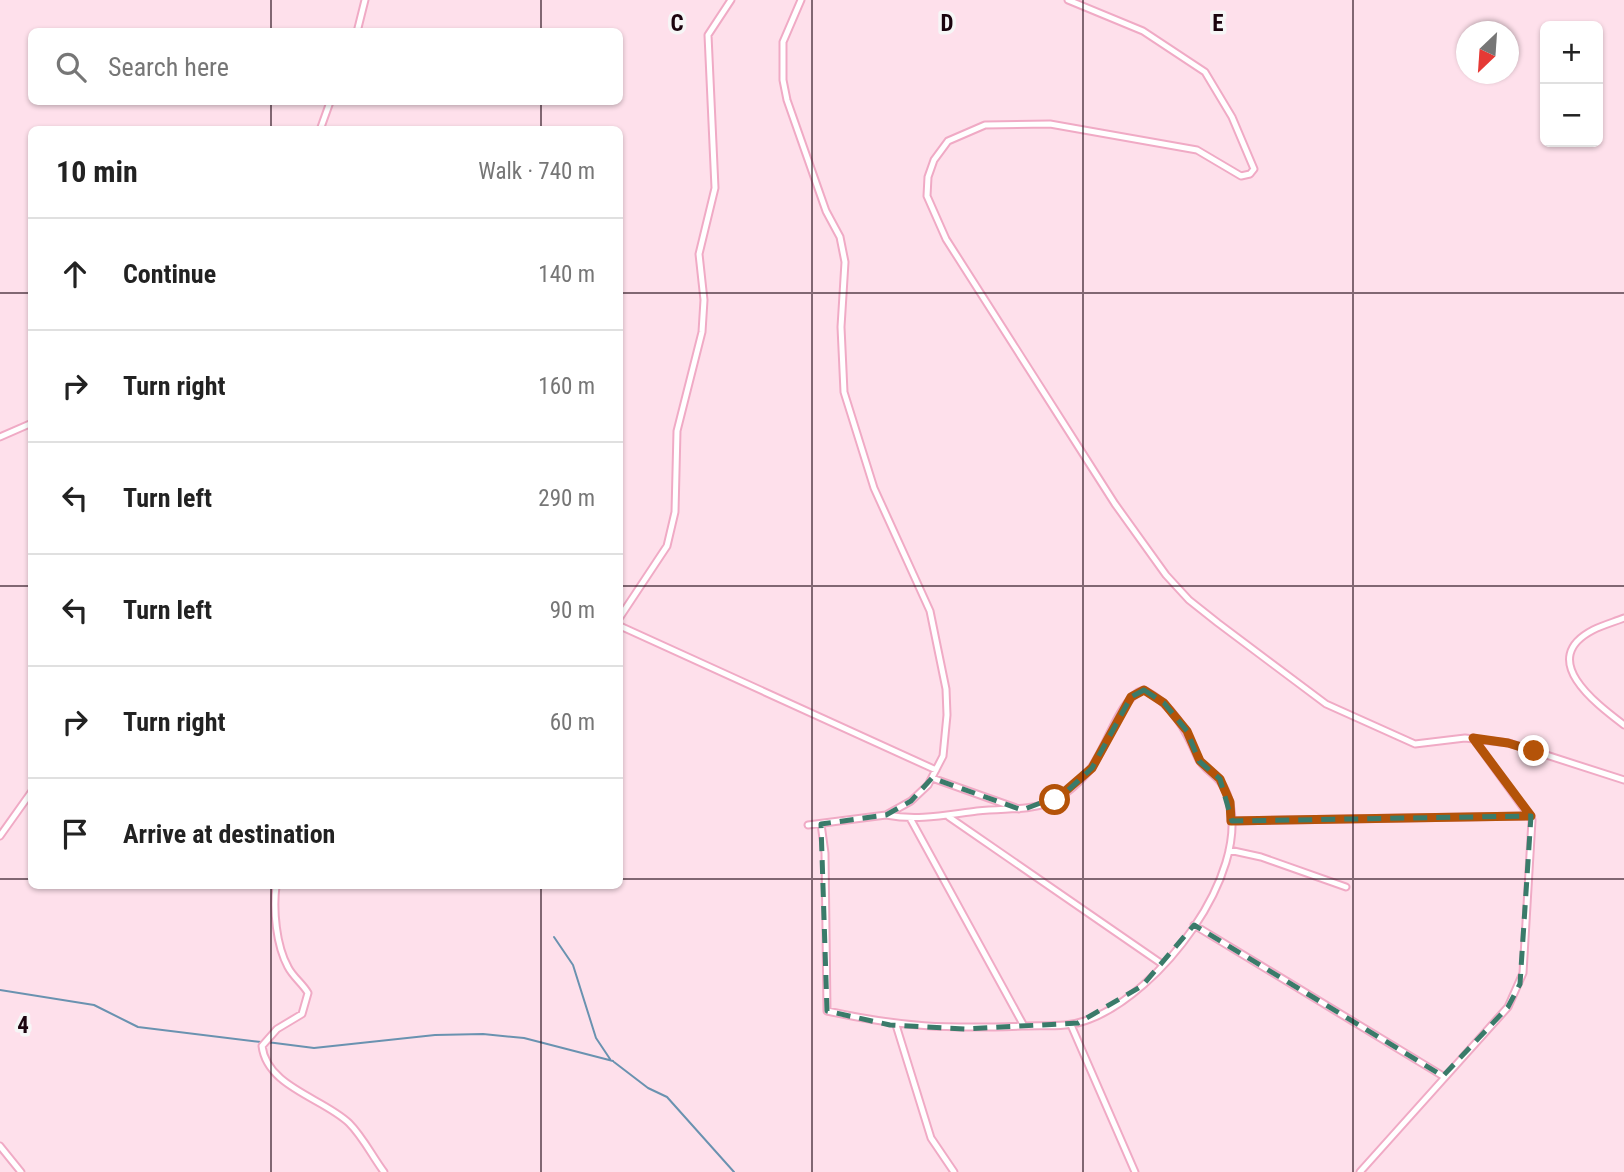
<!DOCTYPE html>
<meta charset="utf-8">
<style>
:root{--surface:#fff;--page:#f6f6f6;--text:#222;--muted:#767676;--line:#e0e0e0}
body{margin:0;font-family:"Roboto Condensed",sans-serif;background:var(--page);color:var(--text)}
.controls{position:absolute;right:21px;top:21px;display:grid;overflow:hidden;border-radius:10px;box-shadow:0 2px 5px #0004}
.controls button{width:63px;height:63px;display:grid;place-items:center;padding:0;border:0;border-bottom:2px solid var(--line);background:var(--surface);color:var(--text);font:35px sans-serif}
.compass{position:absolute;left:1456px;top:21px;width:63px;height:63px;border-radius:50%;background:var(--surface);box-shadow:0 2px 5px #0004;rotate:205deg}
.stop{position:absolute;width:21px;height:21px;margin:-16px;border:5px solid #b45309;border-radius:50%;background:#fff}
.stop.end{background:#b45309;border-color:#fff;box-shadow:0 2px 7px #0008}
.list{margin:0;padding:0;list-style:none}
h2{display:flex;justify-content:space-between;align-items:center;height:91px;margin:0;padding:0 28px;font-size:30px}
h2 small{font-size:23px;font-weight:400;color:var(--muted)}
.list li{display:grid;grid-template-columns:46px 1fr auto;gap:21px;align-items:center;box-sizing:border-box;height:112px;padding:0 28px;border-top:2px solid var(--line)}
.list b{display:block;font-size:26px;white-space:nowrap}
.list em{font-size:23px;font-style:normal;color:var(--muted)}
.icon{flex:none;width:38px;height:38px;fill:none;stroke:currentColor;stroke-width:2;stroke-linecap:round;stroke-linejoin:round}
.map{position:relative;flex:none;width:1624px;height:1172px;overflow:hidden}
.search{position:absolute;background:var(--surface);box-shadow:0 2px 5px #0004;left:28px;top:28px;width:595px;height:77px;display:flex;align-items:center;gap:18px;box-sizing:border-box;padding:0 24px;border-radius:10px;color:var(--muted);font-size:26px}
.panel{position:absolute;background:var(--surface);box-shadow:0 2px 5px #0004;left:28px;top:126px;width:595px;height:763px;border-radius:10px}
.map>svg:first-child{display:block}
</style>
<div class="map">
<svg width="1624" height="1172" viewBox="0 0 1624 1172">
<rect width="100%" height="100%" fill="#fee0eb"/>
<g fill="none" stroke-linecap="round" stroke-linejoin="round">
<path stroke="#6a92b0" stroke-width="2" d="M554 937 573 965 596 1038 610 1059
M0 990 94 1005 138 1027 261 1042
M267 1042 314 1048 435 1035 483 1034 524 1038 613 1061
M614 1062 648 1088 667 1097 734 1172"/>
<defs>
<path id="minor" d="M801 0 783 42V80L787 100 826 211 840 237 845 262 841 327 844 392 874 488 930 611 946 689 947 715 943 756 928 785 911 801 886 815 808 825
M1068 0 1143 31 1205 72 1232 117 1254 169 1250 174 1241 176 1197 150 1050 124 985 125 948 141 934 160 928 177 927 196 946 239 1115 504 1166 575 1189 600 1218 623 1326 704 1415 744 1465 738 1509 743 1624 780
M357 32 365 0
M320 130 330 102
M0 437 32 423
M620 617 667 546 675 512 677 431 702 332 704 300 699 254 715 188 708 35 731 0
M1624 618C1614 622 1603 625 1593 630 1537 659 1595 703 1624 725
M620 626 936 770
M932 778 1019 809
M949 817 1162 964
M910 818 1024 1026
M1231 821 1531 816
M821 824 825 853 827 1011C899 1027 949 1029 1022 1026 1046 1025 1068 1028 1090 1019 1159 993 1250 876 1229 800 1222 774 1205 773 1198 758 1186 731 1173 704 1144 690 1120 695 1105 753 1088 772 1050 816 1027 806 977 811 945 815 918 821 886 815
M0 836 32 791
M1229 850 1261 857 1346 887
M276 886C273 910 276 945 288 967 293 977 303 984 308 993L302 1014 277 1029 262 1046C267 1087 323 1098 349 1123 363 1137 372 1156 384 1172
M1194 925 1443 1076
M896 1025 931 1138 954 1172
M1071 1025 1135 1172
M0 1146 21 1172
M1360 1172 1508 1007 1523 973 1532 820 1473 738"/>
</defs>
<use href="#minor" stroke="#f0aac5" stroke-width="9"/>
<use href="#minor" stroke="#fff" stroke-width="5"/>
</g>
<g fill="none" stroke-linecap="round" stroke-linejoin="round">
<path stroke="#b45309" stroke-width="9" d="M1055 800 1092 768 1131 697 1144 690 1164 703 1187 731 1200 761 1220 779 1230 802 1231 821 1531 816 1473 738 1508 743 1534 751"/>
</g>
<path fill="none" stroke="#3a7b6a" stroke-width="5" stroke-dasharray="14 9" stroke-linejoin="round" d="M1144 690 1164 703 1187 731 1199 761 1220 779 1232 821 1531 816 1520 984 1508 1007 1443 1076 1194 925 1142 986 1078 1023 965 1029 890 1025 827 1011 821 824 886 815 911 801 932 778 1022 810 1064 794 1092 768 1131 697Z"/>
<path fill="none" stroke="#1a040e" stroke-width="2" stroke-opacity="0.55" d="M271 0V32M541 0V32M812 0V1172M1083 0V1172M1353 0V1172M271 102V130M541 102V130M0 293H32M620 293H1624M0 586H32M620 586H1624M0 879H32M620 879H1624M271 886V1172M541 886V1172"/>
<g font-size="23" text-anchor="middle" font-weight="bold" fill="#1a040e" stroke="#f6f6f6" stroke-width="7" stroke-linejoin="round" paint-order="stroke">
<text x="677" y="31">C</text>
<text x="947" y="31">D</text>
<text x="1218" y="31">E</text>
<text x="23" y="1033">4</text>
</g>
</svg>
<div class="controls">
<button>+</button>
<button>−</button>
</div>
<svg class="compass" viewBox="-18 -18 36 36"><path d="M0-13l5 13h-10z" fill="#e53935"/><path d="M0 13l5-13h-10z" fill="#767676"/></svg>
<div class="stop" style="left:1055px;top:800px"></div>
<div class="stop end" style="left:1534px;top:751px"></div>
<div class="search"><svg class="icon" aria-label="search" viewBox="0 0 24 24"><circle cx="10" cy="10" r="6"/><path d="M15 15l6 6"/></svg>Search here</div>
<section class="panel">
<h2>10 min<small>Walk · 740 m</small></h2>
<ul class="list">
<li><svg class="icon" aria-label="ahead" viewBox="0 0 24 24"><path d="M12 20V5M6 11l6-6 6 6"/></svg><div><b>Continue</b></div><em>140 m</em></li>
<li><svg class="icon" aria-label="right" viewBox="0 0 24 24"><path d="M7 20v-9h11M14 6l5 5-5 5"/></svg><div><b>Turn right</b></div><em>160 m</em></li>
<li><svg class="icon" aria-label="left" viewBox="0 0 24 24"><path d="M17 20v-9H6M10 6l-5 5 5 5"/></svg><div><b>Turn left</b></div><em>290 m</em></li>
<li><svg class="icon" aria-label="left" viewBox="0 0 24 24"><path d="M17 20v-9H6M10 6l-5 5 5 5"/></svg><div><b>Turn left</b></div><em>90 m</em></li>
<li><svg class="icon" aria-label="right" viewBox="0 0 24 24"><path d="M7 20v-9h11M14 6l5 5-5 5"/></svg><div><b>Turn right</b></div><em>60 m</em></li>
<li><svg class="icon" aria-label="arrive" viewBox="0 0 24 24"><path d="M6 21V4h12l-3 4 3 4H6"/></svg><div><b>Arrive at destination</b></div></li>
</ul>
</section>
</div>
